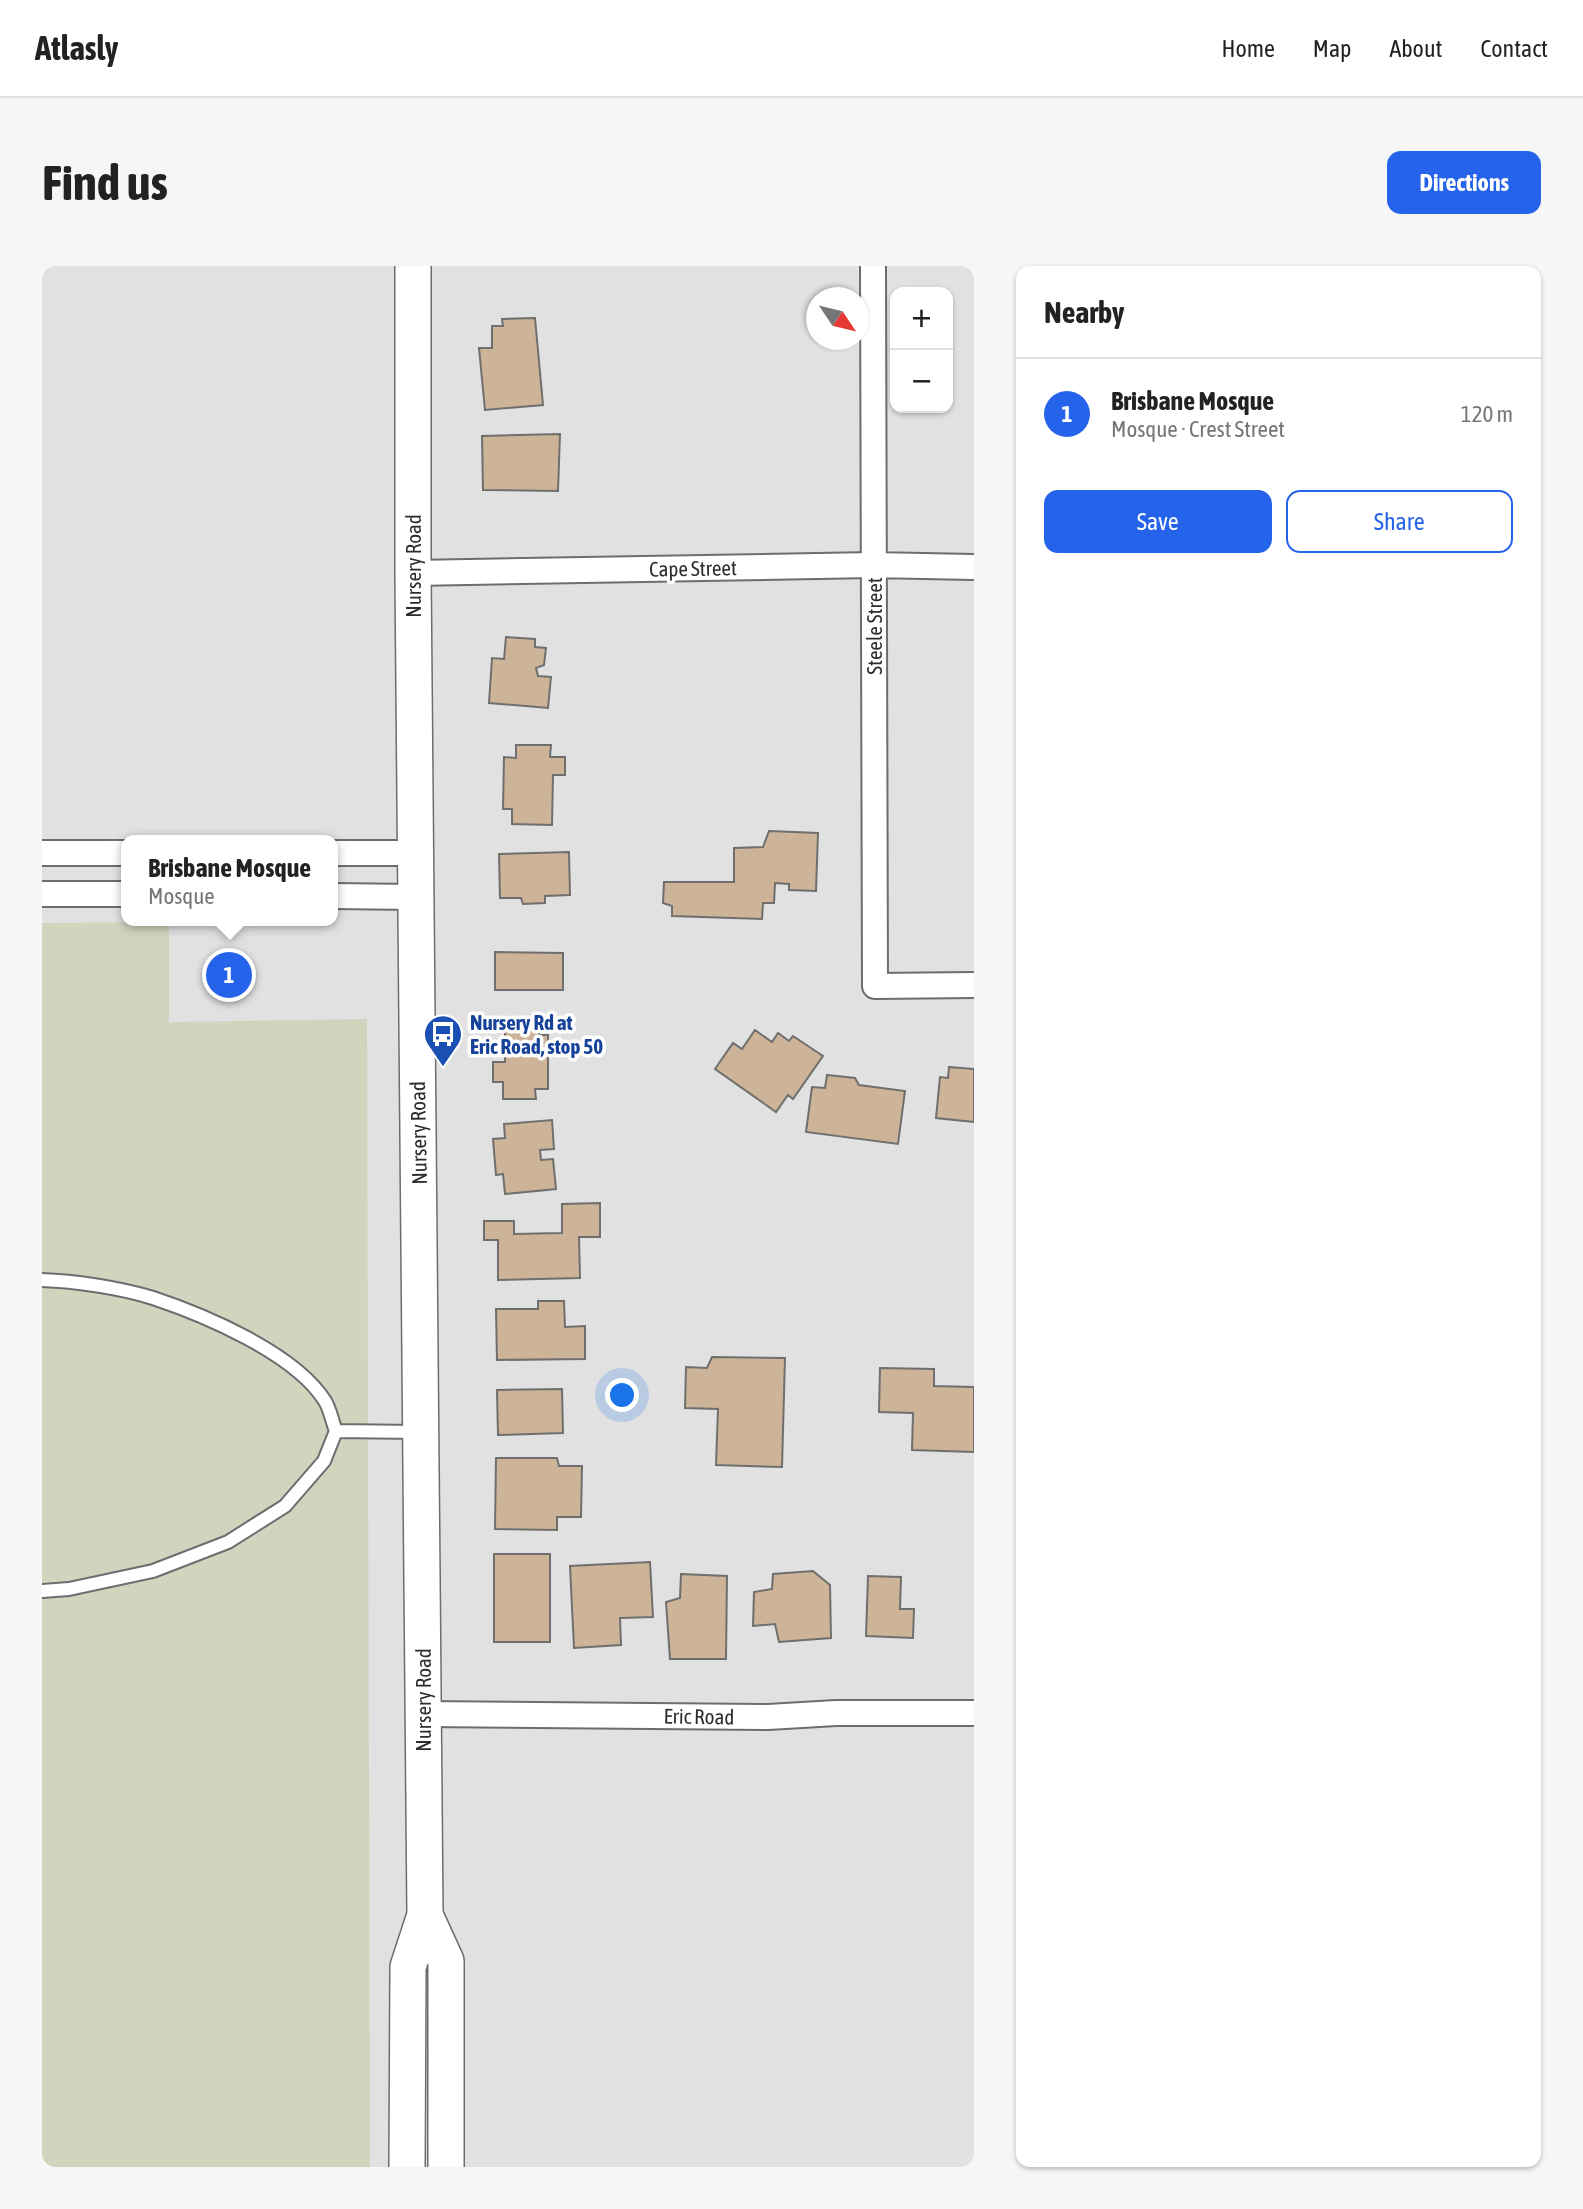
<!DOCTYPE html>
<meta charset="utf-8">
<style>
:root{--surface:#fff;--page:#f6f6f6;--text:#222;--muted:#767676;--line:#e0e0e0;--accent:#2563eb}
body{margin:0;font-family:"Asap Condensed",sans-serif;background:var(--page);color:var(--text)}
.controls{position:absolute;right:21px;top:21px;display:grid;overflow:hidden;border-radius:14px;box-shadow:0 2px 5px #0004}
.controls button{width:63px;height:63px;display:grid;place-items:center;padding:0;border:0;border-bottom:2px solid var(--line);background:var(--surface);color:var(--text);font:35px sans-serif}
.compass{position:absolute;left:764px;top:21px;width:63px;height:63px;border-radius:50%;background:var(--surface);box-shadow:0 2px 5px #0004;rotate:125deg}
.you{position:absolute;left:581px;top:1130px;width:24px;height:24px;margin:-18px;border:5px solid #fff;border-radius:50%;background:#1a73e8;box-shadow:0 0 0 10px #1a73e833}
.badge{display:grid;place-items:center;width:46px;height:46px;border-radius:50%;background:var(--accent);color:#fff;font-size:23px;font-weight:700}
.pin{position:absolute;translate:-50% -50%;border:4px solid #fff;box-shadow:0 2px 7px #0006}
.popup{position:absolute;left:79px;top:569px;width:217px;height:91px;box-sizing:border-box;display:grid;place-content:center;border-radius:14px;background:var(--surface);filter:drop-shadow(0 2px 5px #0005);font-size:23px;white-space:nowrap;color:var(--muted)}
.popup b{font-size:26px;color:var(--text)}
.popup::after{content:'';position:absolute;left:50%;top:100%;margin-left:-14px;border:14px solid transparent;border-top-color:var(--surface)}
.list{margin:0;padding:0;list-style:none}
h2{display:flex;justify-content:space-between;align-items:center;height:91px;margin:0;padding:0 28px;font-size:30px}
h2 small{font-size:23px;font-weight:400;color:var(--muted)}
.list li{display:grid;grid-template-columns:46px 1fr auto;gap:21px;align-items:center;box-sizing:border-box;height:112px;padding:0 28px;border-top:2px solid var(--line)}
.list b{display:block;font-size:26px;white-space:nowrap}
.list p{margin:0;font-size:23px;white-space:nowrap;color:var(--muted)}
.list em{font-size:23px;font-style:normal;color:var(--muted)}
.actions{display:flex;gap:14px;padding:21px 28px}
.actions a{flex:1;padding:16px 0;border:2px solid var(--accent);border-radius:14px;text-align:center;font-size:24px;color:var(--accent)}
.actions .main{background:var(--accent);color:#fff}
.map{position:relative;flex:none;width:932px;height:1901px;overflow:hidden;border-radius:14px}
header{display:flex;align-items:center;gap:42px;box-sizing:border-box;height:98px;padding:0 35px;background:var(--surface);border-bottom:2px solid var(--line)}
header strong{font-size:33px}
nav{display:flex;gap:38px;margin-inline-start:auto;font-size:24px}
.intro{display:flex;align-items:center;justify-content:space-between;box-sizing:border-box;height:168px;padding:0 42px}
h1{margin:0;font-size:49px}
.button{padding:18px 32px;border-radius:14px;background:var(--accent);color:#fff;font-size:24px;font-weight:700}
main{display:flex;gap:42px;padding:0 42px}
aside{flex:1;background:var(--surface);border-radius:14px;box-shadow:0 2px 5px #0004}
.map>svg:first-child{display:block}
</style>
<header>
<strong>Atlasly</strong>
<nav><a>Home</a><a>Map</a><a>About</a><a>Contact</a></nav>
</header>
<div class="intro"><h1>Find us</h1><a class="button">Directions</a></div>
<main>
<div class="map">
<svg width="932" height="1901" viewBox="0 0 932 1901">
<rect width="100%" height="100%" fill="#e1e1e2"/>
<path fill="#d0d5be" d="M127 656V756L325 753 328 1901H0V657Z"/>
<path fill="#cdb397" stroke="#6f6f6e" stroke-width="2" d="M493 52 501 139 443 144 437 82H450V60H461L460 53Z
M518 168 516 225 441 224 440 170Z
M464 371 493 373V381L504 382 502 399 494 402 496 410 509 411 506 442 447 437 450 392 462 393Z
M474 479H509L508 491H523V509H511L510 559 470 558V543H461L462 491 474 492Z
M727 565 776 567 774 625 747 624V618L733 617 732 637H721L720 653 630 650V640L621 637 622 616H692V582L721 581Z
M527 586 528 629 503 630V637L481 638 479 632H458L457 588Z
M453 686 521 687V724H453Z
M497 760V769H506V823H493L494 833H461V816H451V796H463V761Z
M713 764 730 776 736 767 747 775 751 770 781 790 751 833 746 829 734 846 673 803 691 777 700 783Z
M907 801 932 803V856L894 852 898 811 906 812Z
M785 809 813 812 817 819 863 825 856 878 764 866 770 821 783 822Z
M510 854 512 883 498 884 499 894 511 893 514 923 463 928 461 908 454 909 451 873 463 872 462 858Z
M558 937V971H537L538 1012 456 1014V974H442V955H472V968L520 967V938Z
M496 1035H522L523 1061 543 1060V1093L455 1094 454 1043H496Z
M670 1091 743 1092 740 1201 674 1199 676 1143 643 1142 644 1101 665 1102Z
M838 1102 892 1103V1120L932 1121V1186L870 1184 871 1147 837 1146Z
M520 1123 521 1167 456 1169 455 1124Z
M454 1192H515L517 1200H540L539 1251H515V1264L453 1263Z
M452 1288H508V1376H452Z
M608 1296 611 1351 578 1352 579 1379 532 1382 528 1300Z
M771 1305 788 1319 789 1372 737 1376 733 1358 711 1360 712 1326 730 1323 731 1308Z
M639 1308 685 1310 684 1393H628L624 1336 638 1332Z
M826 1310 859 1311 858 1343H872L871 1372 824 1370Z"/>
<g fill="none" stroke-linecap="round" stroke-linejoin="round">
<defs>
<path id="lane" d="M0 1014C33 1015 79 1022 111 1032 162 1049 253 1087 283 1135 288 1143 290 1155 294 1165
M0 1325 27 1323 111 1305 186 1276 243 1240 282 1195 294 1165 376 1166"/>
<path id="street" d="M831 0 833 720 932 719
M371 307 831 299 932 301
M0 587H84
M290 587H374
M0 628H84
M290 630 373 631
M381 1448 726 1451 794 1447H932"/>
<path id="secondary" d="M383 1649 404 1695V1901
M365 1901 366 1701 383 1649 371 307V0"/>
</defs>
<use href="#lane" stroke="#6c6d6e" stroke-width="16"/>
<use href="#street" stroke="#6c6d6e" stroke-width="28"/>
<use href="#secondary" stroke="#6c6d6e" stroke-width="38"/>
<use href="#lane" stroke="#fff" stroke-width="12"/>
<use href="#street" stroke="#fff" stroke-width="24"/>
<use href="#secondary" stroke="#fff" stroke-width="35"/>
</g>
<defs>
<symbol id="bus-pin" viewBox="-11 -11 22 30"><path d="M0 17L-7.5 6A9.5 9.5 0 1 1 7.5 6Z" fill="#1a4fb4" stroke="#fff"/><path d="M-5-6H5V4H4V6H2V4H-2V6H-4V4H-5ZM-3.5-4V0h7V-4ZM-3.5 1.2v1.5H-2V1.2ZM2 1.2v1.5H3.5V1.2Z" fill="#fff"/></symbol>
</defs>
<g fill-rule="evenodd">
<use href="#bus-pin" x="379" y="746" width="44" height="60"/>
</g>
<g text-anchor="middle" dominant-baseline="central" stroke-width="7" stroke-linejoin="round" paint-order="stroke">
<g font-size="21" fill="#2c2d2d" stroke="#fff">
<text transform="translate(371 300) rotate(-90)">Nursery Road</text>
<text transform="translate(651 302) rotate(-1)">Cape Street</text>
<text transform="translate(832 360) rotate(-90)">Steele Street</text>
<text transform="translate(376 867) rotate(-91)">Nursery Road</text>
<text transform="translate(381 1434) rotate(-90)">Nursery Road</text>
<text transform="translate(657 1450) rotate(1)">Eric Road</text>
</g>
<g font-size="21" font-weight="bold" fill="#164399" stroke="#fff" text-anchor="start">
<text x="428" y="756">Nursery Rd at<tspan x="428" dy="24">Eric Road, stop 50</tspan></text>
</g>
</g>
</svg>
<div class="controls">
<button>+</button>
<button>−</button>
</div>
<svg class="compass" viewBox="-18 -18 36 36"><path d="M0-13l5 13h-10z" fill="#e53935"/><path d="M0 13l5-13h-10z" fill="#767676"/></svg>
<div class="you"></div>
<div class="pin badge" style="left:187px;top:709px">1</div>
<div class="popup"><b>Brisbane Mosque</b>Mosque</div>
</div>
<aside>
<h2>Nearby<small></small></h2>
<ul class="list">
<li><span class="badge">1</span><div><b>Brisbane Mosque</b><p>Mosque · Crest Street</p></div><em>120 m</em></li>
</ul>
<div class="actions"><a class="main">Save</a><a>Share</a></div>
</aside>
</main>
